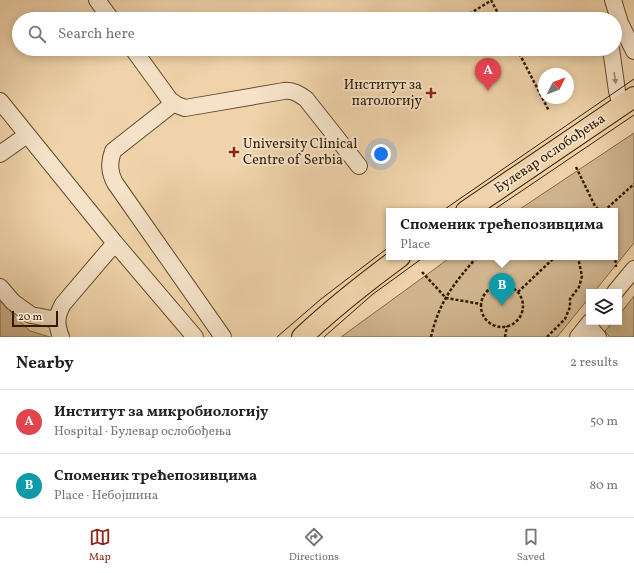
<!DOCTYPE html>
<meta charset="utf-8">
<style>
:root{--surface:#fff;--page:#f2f2f2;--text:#222;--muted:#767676;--line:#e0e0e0;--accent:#8f2418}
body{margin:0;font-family:Vollkorn,serif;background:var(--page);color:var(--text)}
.controls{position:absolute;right:12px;bottom:12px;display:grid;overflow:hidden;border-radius:0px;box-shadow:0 2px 10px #0003}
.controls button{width:36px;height:36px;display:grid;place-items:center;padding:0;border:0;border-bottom:1px solid var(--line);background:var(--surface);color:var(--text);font:20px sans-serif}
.compass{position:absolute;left:538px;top:68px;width:36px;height:36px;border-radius:50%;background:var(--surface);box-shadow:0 2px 10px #0003;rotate:48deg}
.scale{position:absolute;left:12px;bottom:10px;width:46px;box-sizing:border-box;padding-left:4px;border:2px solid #301d01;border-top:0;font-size:11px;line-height:14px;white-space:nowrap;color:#301d01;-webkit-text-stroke:3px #f5e2c8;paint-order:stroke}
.you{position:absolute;left:381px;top:154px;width:14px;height:14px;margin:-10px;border:3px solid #fff;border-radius:50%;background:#1a73e8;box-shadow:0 0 0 6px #1a73e833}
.badge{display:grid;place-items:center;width:26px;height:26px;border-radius:50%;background:var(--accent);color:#fff;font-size:13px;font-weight:700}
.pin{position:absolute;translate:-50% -33px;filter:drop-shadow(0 1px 2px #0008)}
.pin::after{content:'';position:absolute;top:21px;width:14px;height:12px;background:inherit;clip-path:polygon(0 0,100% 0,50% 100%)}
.popup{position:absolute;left:386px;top:208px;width:232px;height:52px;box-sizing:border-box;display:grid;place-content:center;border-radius:0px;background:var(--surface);filter:drop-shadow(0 1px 3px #0005);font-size:13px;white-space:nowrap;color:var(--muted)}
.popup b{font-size:15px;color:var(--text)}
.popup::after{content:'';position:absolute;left:50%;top:100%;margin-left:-8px;border:8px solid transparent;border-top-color:var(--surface)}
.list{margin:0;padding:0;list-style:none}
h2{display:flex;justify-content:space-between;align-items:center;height:52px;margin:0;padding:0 16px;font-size:17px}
h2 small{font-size:13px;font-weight:400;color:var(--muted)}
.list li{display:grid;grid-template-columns:26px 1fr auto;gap:12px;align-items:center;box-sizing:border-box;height:64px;padding:0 16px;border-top:1px solid var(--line)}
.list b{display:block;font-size:15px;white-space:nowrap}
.list p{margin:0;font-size:13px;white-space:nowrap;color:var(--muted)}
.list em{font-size:13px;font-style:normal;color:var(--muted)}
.icon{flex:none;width:22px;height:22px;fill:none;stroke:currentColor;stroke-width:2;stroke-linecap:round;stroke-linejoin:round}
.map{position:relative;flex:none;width:634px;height:337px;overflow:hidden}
.search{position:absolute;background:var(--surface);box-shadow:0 2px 10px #0003;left:12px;right:12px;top:12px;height:44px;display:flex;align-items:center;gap:10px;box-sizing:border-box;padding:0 14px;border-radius:22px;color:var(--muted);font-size:15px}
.sheet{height:180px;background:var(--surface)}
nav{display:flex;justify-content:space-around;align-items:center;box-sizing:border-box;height:56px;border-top:1px solid var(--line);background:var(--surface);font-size:11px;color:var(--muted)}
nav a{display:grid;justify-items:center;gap:2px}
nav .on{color:var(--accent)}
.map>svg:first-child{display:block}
</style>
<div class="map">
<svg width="634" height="337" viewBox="0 0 634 337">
<rect width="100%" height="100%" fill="#f0d3aa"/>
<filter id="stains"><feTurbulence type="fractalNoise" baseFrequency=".005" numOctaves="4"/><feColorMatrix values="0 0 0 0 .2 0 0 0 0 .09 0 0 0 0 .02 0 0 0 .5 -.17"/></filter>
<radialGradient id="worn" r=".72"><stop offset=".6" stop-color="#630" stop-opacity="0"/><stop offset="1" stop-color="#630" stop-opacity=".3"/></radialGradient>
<path fill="#cfb48d" stroke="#806847" d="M634 133V243L594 292H589V298L557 337H341L451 257H615V211H517Z
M634 296V337H610L605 331 613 322H619V315Z
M0 298 15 317 30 331 50 337H0Z"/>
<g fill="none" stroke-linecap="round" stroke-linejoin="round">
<defs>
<path id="minor" d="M97 0 111 19
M613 0 620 23 634 51
M133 49 170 100 177 105 185 108 284 91C293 90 299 94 306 99L359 166
M611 49 617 91 621 106
M0 101 115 243 195 337
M174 103 113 151C109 163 109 172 115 183L223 337
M0 154 27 135
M0 287 13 302 31 315 57 320
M615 292 634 269
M588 325 598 337
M61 337C56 325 56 316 63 304L115 243
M578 337 590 322"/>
<path id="major" d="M466 211 634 97
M302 337C333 308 366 282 400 257"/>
</defs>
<use href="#minor" stroke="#604a2b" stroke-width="18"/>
<use href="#major" stroke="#301d01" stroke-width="22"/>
<path stroke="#301d01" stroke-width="2.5" stroke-dasharray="3 2" stroke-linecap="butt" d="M491 0 501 19
M461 19 492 0
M517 49 549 111
M576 167 595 206 600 211
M604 211 634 184
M615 255 616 267
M422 272 446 298 481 304
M481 306a21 21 0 1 1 42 0a21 21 0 1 1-42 0Z
M518 292 555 257
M431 337C439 302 454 283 477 257
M505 337 507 326
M547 337 565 319 570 307V299L579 287 582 276 578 257"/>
<use href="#minor" stroke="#f5e2c8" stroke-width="16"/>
<use href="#major" stroke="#f0d3aa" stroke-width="20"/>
<path stroke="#301d01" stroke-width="1" d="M442 211 634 79
M492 211 634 115
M277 337 321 299 389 247
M324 337 373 294 424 257"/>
</g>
<defs><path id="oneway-solid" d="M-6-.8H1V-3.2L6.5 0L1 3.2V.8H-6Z"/></defs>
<use fill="#9c896e" href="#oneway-solid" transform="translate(615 78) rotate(82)"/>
<g fill="#8f2418" stroke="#f5e2c8" stroke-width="1.5">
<path d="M429 87h4v4h4v4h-4v4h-4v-4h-4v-4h4z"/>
<path d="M232 146h4v4h4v4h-4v4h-4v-4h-4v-4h4z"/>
</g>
<g text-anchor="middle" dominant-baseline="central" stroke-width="4" stroke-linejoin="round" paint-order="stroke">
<g font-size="14" fill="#301d01" stroke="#f5e2c8" text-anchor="end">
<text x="422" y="85">Институт за<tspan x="422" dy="16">патологију</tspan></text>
<text x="243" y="144" text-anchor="start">University Clinical<tspan x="243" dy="16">Centre of Serbia</tspan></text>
</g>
<g font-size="14" fill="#301d01" stroke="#f5e2c8">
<text transform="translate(550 154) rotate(-34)">Булевар ослобођења</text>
</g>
</g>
<rect width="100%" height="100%" filter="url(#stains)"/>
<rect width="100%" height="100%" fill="url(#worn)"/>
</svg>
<div class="controls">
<button><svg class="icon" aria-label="layers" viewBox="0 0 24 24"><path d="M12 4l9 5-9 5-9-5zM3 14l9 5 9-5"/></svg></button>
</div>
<svg class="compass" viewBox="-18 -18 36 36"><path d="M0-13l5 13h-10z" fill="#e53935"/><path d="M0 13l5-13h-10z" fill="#767676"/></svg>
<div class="scale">20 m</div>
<div class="you"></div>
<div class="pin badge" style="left:488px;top:91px;background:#e0444e">A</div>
<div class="pin badge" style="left:502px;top:306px;background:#0f9aa8">B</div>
<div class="popup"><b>Споменик трећепозивцима</b>Place</div>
<div class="search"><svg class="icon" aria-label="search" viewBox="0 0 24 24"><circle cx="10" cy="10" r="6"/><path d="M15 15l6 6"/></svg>Search here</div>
</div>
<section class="sheet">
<h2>Nearby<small>2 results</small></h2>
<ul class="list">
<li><span class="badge" style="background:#e0444e">A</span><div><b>Институт за микробиологију</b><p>Hospital · Булевар ослобођења</p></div><em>50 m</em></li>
<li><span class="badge" style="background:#0f9aa8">B</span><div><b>Споменик трећепозивцима</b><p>Place · Небојшина</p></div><em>80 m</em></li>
</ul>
</section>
<nav>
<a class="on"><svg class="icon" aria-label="map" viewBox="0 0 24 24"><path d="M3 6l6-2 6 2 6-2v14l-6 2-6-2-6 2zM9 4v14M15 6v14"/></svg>Map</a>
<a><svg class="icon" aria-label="directions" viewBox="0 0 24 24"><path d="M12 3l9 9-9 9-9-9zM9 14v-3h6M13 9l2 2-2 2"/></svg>Directions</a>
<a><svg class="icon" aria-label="saved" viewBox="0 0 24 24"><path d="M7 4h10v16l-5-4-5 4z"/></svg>Saved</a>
</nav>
